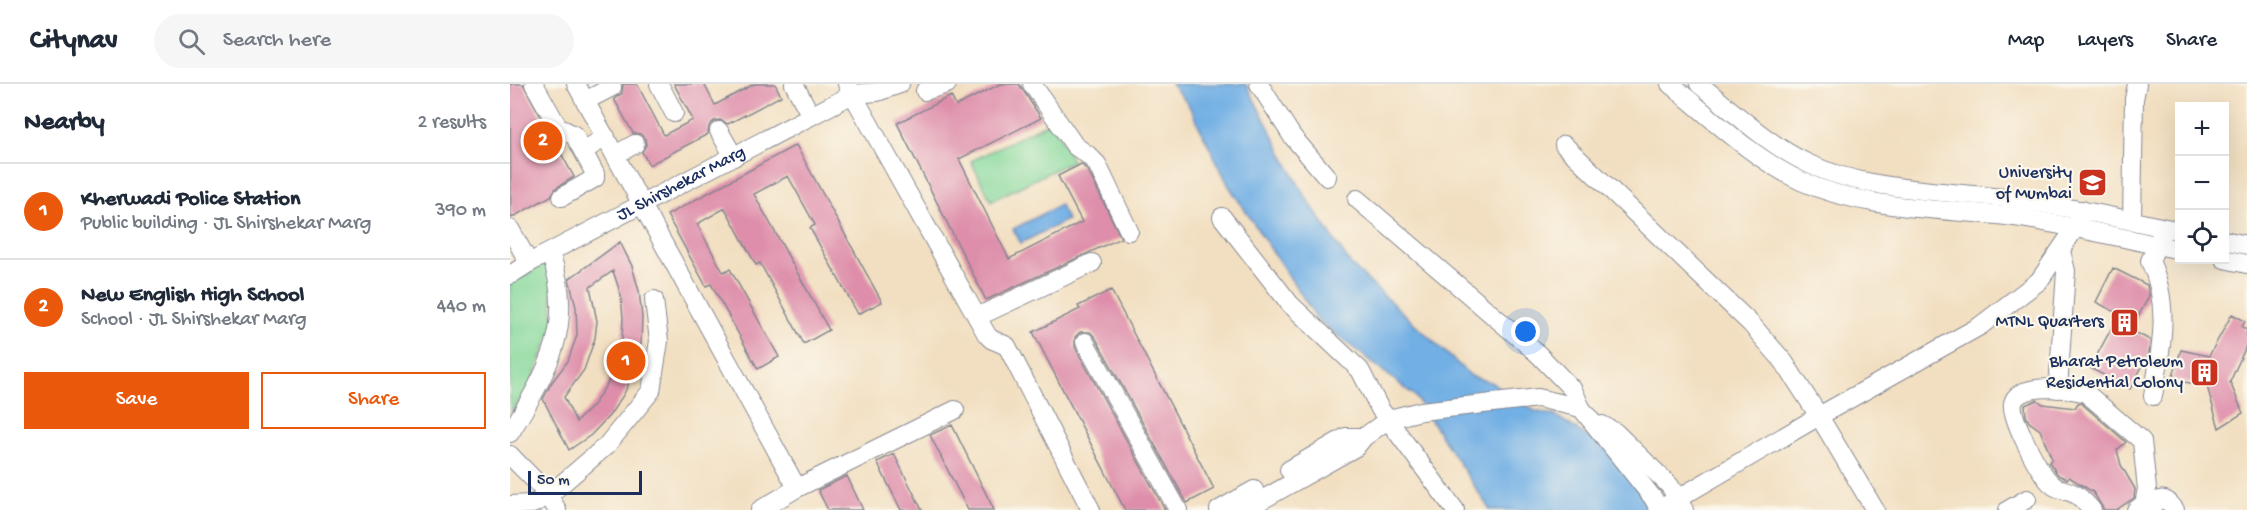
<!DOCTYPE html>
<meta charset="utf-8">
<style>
:root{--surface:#fff;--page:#f6f6f7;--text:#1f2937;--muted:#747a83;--line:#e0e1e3;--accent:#ea580c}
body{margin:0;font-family:"Gochi Hand",sans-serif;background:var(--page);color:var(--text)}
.controls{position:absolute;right:18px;top:18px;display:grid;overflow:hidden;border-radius:0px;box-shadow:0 6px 24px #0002}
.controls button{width:54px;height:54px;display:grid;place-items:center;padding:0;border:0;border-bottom:2px solid var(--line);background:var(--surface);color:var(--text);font:30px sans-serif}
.scale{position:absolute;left:18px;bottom:15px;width:114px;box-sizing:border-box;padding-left:6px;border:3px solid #1b2f5e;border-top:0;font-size:16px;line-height:21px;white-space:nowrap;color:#1b2f5e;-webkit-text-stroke:4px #fbf7ec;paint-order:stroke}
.you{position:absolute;left:1016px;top:248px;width:21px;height:21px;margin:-15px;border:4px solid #fff;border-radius:50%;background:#1a73e8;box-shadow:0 0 0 9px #1a73e833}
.badge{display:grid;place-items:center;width:39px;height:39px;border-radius:50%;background:var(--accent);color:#fff;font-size:20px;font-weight:700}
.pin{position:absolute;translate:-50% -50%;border:3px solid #fff;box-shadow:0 2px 6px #0006}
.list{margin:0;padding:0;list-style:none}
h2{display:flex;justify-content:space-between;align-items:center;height:78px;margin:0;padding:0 24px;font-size:26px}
h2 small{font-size:20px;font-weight:400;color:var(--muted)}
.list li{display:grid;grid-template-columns:39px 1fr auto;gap:18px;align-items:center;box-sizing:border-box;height:96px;padding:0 24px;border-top:2px solid var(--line)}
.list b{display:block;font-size:22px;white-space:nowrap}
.list p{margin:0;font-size:20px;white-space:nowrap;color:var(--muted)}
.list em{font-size:20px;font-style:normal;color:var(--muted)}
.actions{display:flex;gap:12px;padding:18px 24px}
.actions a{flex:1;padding:14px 0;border:2px solid var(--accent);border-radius:0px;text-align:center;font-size:21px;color:var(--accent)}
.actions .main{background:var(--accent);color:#fff}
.icon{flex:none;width:33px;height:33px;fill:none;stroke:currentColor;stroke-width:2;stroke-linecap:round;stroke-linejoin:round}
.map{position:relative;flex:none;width:1737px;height:426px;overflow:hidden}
header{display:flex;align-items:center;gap:36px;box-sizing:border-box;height:84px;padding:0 30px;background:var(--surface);border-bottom:2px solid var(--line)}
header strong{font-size:28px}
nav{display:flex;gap:33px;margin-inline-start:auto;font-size:21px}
.search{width:420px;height:54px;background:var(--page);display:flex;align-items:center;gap:15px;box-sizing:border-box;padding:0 21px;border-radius:33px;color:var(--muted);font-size:22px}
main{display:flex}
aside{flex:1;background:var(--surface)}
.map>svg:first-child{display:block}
</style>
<header>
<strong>Citynav</strong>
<div class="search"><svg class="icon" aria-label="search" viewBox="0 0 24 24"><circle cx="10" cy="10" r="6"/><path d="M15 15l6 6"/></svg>Search here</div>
<nav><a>Map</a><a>Layers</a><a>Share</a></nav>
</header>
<main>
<aside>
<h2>Nearby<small>2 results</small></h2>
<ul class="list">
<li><span class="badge">1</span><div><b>Kherwadi Police Station</b><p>Public building · JL Shirshekar Marg</p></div><em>390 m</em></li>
<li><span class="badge">2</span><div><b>New English High School</b><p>School · JL Shirshekar Marg</p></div><em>440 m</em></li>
</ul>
<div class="actions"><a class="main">Save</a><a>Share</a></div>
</aside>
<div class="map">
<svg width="1737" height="426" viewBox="0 0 1737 426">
<rect width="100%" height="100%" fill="#fbf7ec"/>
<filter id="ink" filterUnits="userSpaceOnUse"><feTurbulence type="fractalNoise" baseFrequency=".0167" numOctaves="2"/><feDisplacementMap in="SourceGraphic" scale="12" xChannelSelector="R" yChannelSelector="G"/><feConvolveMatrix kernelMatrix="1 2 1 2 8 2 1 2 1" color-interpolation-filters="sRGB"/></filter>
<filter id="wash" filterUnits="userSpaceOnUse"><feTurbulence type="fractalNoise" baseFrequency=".008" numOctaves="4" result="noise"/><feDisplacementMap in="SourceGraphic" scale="24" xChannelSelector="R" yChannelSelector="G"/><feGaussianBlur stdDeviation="1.35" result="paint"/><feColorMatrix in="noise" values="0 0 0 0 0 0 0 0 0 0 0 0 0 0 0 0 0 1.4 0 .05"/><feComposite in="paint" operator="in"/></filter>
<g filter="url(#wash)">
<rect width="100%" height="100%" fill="#f2dfc1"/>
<path fill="#85d89a" stroke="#50847c" stroke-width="1.5" d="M542 37 562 77 481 117 461 77Z
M36 178 42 191 43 244 19 305 0 329V200Z"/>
<path fill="#71afe4" stroke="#466fa1" stroke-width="1.5" d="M661 0H736L793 109 841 181 961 292 983 299 1025 327 1046 332 1098 366 1143 426H980L905 312 808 236 719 102 678 20Z
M550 121 557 136 511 159 503 145Z"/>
<g id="blocks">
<path fill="#de8eaa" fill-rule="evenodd" d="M0 0H13L64 93 46 104 41 112 1 134Z
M113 0H127L154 51 183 36 164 0H194L205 21 244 0H265L271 12 218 40 210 36 204 37 199 42 198 50 139 81 132 68 136 61 135 55 130 50 123 49 104 15 112 9Z
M490 0H509L531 34 449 75 499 175 572 138 548 92 571 80 578 87 611 154 476 216 387 39 441 12 446 22Z
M286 61 372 218 348 230 300 144 305 141 278 92 244 110 319 246 294 260 250 179 246 181 215 124 187 140 213 188 220 185 269 273 248 285 201 200 196 202 157 131Z
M110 158 122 182 129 207 132 233 131 260 125 285 114 310 99 332 81 351 59 366 33 315 42 298 58 277 67 251 66 223 59 195ZM103 187 111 211 113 234 112 257 107 279 97 300 84 320 66 338 54 313 74 286 85 254 87 237 80 203Z
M1603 184 1637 201 1639 212 1621 246 1640 256 1639 270 1620 305 1580 284 1609 230 1586 218Z
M601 206 704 405 677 419 585 253 580 248H570L565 253V263L655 426H615L523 248 570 225 568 222Z
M1722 230 1735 237 1732 243 1737 246V260L1720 298 1733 329 1709 344 1697 302 1662 296 1671 266 1699 272Z
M1527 316 1533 320 1565 324 1568 319H1571L1616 358 1607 366 1611 381 1625 405 1624 414 1606 426H1594L1583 408 1559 393 1557 395 1548 391 1539 378 1542 375 1530 346 1519 338 1516 332 1515 321Z
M442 341 484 426H458L420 351Z
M384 370 412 426H391L367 378Z
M337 392 353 426H318L308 406Z"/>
</g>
</g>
<g filter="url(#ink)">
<use href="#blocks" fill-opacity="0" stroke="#868790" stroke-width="1.5"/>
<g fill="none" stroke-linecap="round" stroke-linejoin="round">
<defs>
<g id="minor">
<path d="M24 0 48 43 64 51 73 67 96 53"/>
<path d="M66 0 287 404"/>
<path d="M149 0 164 29"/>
<path d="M284 0 301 32"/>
<path d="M337 0 477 251 481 255 497 262 581 426"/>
<path d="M522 0 565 62 578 71 587 80 619 147"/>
<path d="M749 0 782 52 817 93"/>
<path d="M1160 0C1202 34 1242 74 1291 97 1357 127 1435 124 1505 133 1561 141 1615 155 1670 166"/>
<path d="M1189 0C1224 28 1258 61 1299 80 1362 109 1441 106 1509 116 1563 123 1616 136 1670 147"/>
<path d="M415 7 437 0"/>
<path d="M75 17 102 3"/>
<path d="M209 47 224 73"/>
<path d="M1054 61 1241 240 1274 278 1309 332 1365 426"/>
<path d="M105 71 125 60"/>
<path d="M52 113 85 94V90L73 67"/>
<path d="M847 115 1028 270 1063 306 1071 324"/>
<path d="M712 133 780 220 850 286 870 325 945 426"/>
<path d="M1622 137 1624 15 1627 0"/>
<path d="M0 145 19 179"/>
<path d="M1714 156 1737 161"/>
<path d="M1714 175 1737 180"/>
<path id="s1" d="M0 191 19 179 343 10 367 8 390 0"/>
<path d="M467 233 582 179"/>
<path d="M575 258 668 426"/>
<path d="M1548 305 1556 187 1551 167"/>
<path d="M1643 312C1651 266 1661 221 1640 177L1651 151"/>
<path d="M1092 341 1105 348 1160 402 1174 426"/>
<path d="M0 349C37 288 67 241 40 169"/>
<path d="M0 371C16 389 36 404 47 426"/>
<path d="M779 386 836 353H854"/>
<path d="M0 421 23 420 39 411 97 361 141 307 149 257 144 216"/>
<path d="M1150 425 1309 332 1470 242 1529 197 1566 143 1572 126"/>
<path d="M250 426 287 404 445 326"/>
<path d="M709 426 744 406"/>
<path d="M734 426 846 363 854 353 879 335 911 327 1028 314 1071 324 1143 414 1150 426"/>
<path d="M1498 426 1517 415"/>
<path d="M1582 426C1577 421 1571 413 1565 410 1553 404 1546 407 1537 395 1527 383 1500 333 1503 319 1508 298 1561 304 1576 309L1632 357 1637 405 1634 420 1626 426"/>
<path d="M1637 426C1649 415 1654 409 1665 426"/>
</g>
</defs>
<use href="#minor" stroke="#868790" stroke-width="20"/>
<use href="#minor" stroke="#fff" stroke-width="18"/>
</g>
</g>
<defs>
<symbol id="university-square" viewBox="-11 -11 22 22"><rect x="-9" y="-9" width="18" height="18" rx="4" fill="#c8321e" stroke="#fbf7ec"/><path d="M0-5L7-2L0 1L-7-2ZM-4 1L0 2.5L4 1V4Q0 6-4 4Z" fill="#fff"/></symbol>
<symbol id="building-square" viewBox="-11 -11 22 22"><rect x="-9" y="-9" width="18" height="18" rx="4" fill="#c8321e" stroke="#fbf7ec"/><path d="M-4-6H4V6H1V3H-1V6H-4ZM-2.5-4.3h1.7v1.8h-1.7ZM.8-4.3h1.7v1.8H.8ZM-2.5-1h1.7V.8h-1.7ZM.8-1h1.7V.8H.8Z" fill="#fff"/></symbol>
</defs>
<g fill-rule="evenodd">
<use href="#university-square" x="1566" y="82" width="33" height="33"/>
<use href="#building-square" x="1598" y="222" width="33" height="33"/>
<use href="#building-square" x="1678" y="272" width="33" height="33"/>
</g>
<g text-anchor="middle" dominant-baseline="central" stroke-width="4.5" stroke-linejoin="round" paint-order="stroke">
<g font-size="18" fill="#1b2f5e" stroke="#fbf7ec" text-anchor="end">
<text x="1562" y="89">University<tspan x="1562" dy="21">of Mumbai</tspan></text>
<text x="1594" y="238">MTNL Quarters</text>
<text x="1673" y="278">Bharat Petroleum<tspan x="1673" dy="21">Residential Colony</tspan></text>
</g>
<g font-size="18" fill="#1b2f5e" stroke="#fbf7ec">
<text stroke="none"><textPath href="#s1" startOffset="194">JL Shirshekar Marg</textPath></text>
</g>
</g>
</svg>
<div class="controls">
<button>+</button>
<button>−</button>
<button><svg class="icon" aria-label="locate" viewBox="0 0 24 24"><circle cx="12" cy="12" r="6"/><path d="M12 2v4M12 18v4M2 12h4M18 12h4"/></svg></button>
</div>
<div class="scale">50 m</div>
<div class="you"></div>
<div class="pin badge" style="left:116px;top:277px">1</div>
<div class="pin badge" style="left:33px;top:57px">2</div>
</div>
</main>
